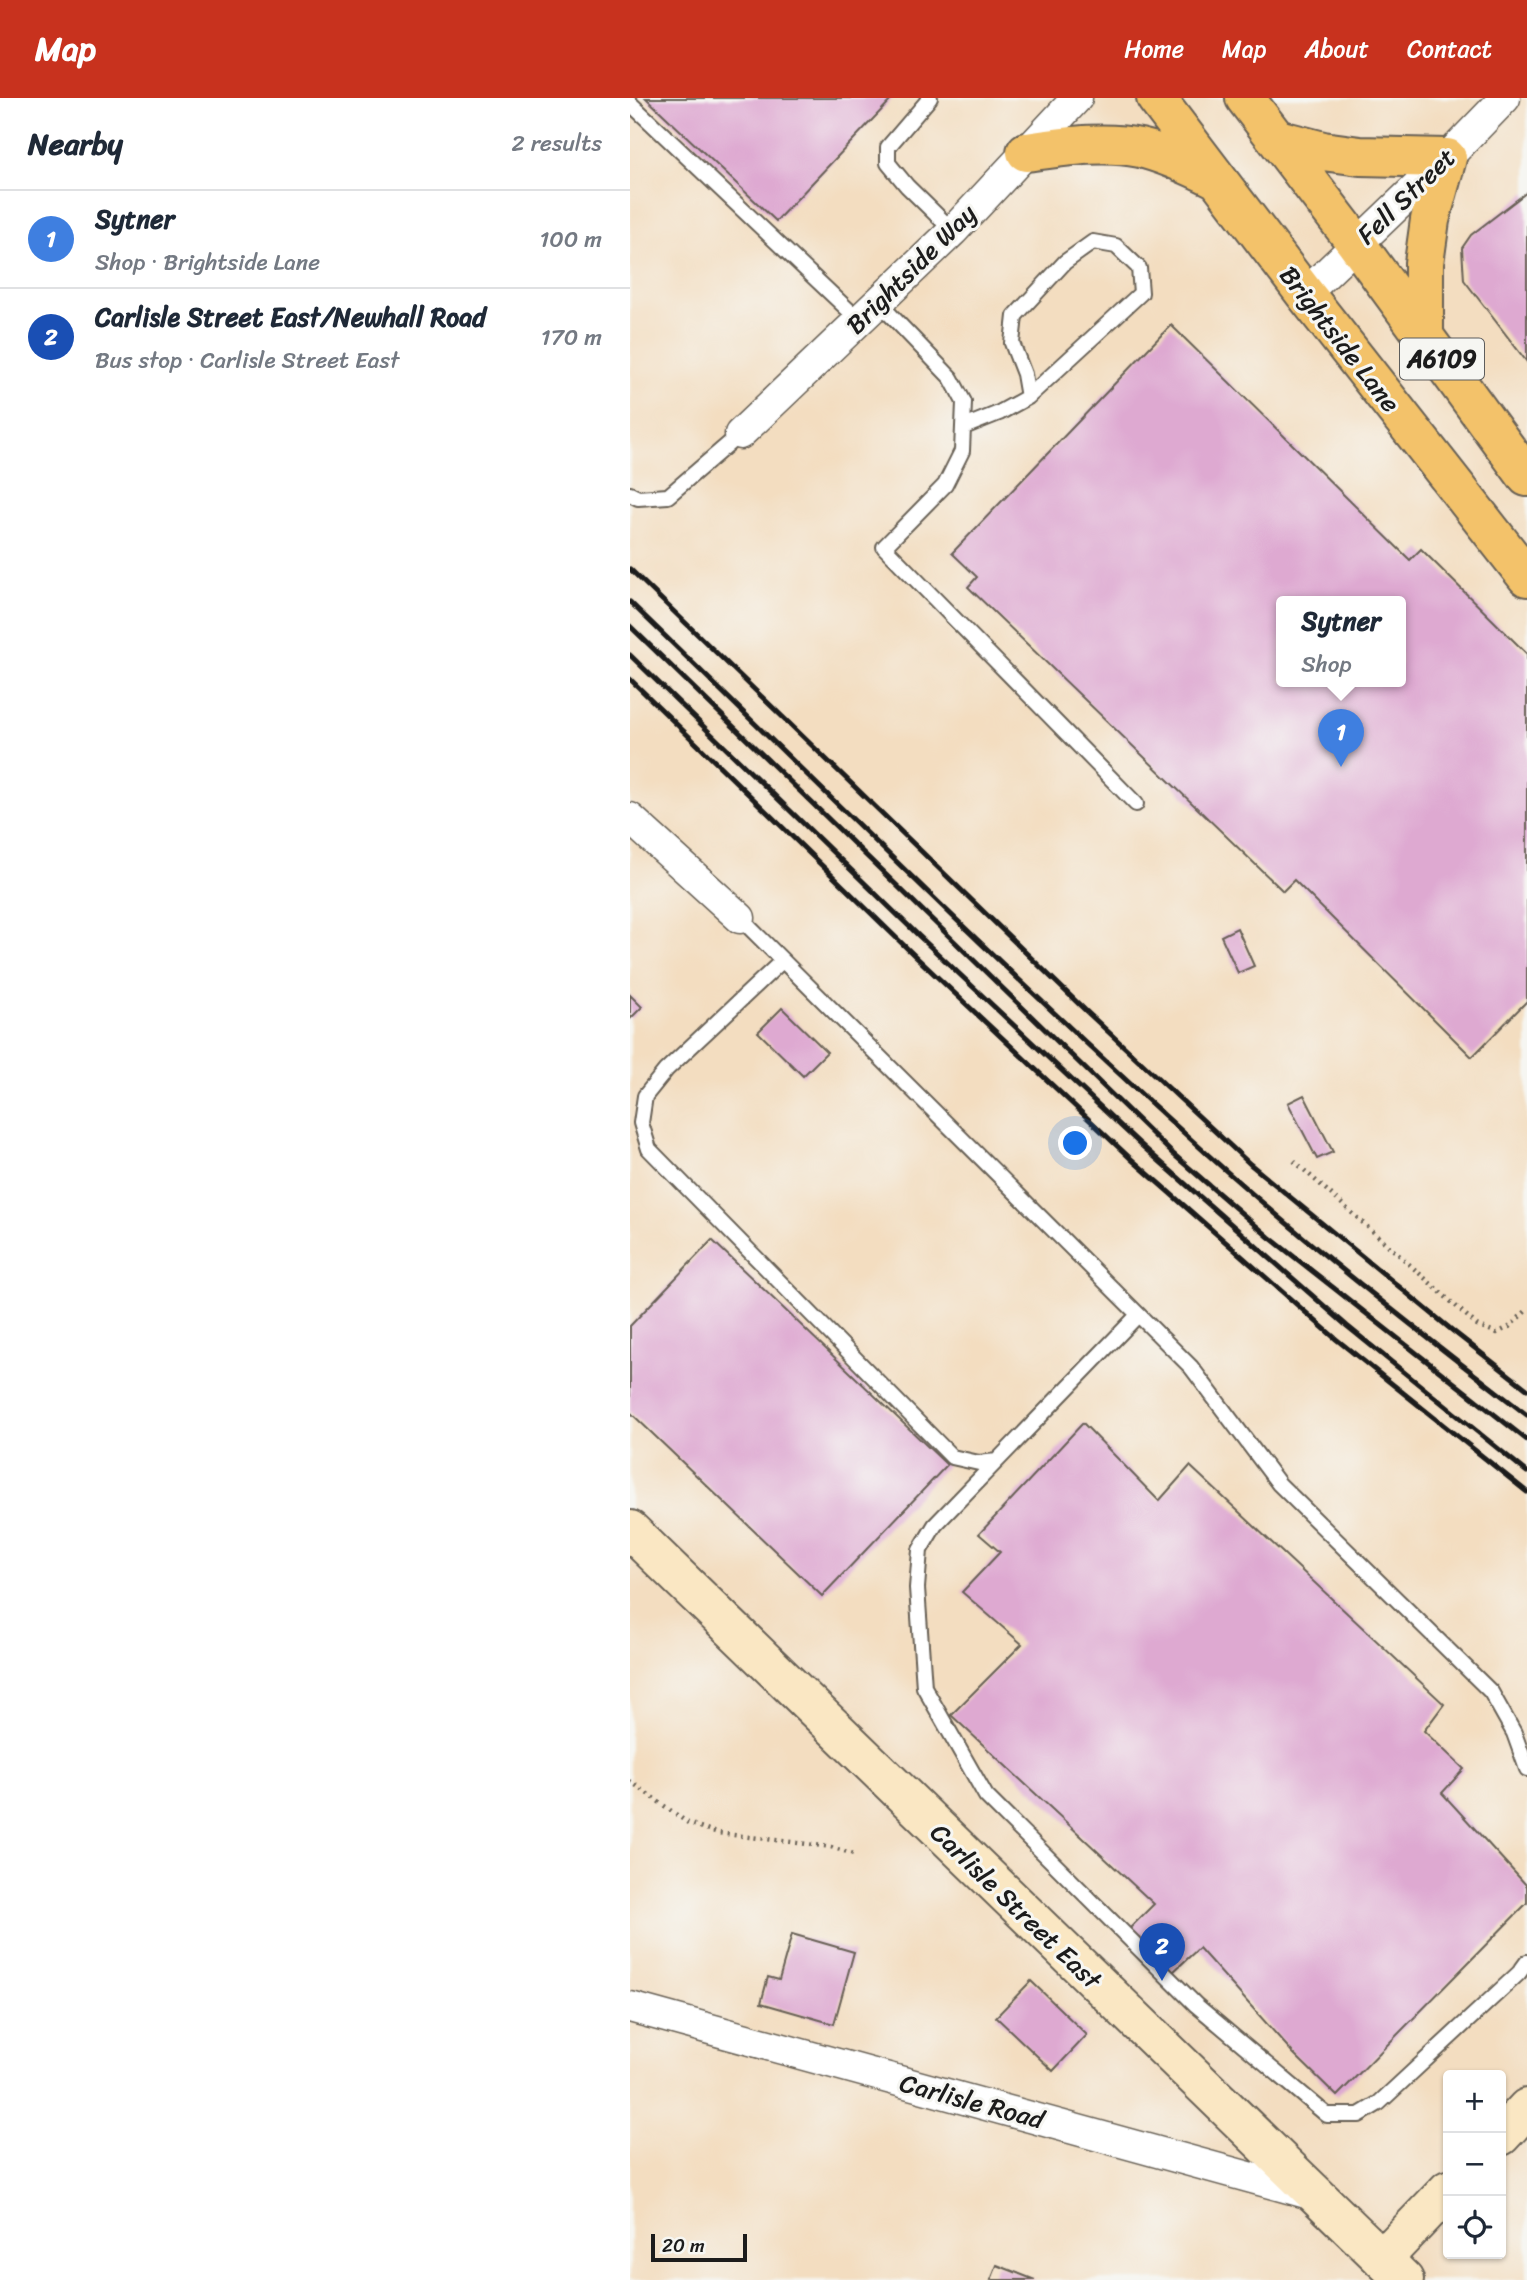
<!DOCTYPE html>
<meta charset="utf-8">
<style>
:root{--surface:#fff;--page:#f2f2f3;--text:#1f2937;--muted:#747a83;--line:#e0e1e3;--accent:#c8321e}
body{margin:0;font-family:Sriracha,sans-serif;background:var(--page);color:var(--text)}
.controls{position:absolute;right:21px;bottom:21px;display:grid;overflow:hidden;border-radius:7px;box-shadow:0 2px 5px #0004}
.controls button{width:63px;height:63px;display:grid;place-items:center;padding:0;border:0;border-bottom:2px solid var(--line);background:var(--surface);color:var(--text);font:35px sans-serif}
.scale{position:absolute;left:21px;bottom:18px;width:96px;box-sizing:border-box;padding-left:7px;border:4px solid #1c1c1c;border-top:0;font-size:19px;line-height:24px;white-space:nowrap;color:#1c1c1c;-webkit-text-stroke:5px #f6f6f2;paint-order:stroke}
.you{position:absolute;left:446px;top:1046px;width:24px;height:24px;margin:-18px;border:5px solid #fff;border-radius:50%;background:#1a73e8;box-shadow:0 0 0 10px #1a73e833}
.badge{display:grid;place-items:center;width:46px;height:46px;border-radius:50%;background:var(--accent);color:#fff;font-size:23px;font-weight:700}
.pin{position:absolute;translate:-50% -58px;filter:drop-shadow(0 2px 4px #0008)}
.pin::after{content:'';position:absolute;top:37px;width:24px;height:21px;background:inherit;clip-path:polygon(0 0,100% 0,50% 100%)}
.popup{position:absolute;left:646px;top:498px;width:130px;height:91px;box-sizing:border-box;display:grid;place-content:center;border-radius:7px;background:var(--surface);filter:drop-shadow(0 2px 5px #0005);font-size:23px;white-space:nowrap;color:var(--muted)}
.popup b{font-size:26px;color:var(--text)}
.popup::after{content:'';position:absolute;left:50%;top:100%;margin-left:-14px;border:14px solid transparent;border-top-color:var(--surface)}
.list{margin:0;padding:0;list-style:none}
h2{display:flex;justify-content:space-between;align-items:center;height:91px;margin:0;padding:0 28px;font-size:30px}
h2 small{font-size:23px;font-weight:400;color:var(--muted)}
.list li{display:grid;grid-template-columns:46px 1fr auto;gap:21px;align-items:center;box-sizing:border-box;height:98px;padding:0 28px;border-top:2px solid var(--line)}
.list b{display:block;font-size:26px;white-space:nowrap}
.list p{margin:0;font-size:23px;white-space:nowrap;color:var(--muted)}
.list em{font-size:23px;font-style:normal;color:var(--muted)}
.icon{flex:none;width:38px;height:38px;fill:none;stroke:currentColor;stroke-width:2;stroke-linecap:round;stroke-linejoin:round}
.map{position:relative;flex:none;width:897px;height:2182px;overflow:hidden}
header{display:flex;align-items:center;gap:42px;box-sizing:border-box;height:98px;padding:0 35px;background:var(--accent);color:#fff}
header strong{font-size:33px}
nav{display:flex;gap:38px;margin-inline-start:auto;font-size:24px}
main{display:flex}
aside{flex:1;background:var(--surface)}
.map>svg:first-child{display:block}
</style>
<header>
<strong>Map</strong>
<nav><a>Home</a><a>Map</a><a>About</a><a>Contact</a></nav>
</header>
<main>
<aside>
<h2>Nearby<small>2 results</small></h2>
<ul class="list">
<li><span class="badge" style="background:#3f7fe0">1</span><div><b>Sytner</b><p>Shop · Brightside Lane</p></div><em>100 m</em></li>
<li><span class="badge" style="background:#1a4fb4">2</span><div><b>Carlisle Street East/Newhall Road</b><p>Bus stop · Carlisle Street East</p></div><em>170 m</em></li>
</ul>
</aside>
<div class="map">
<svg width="897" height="2182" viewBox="0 0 897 2182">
<rect width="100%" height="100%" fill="#f6f6f2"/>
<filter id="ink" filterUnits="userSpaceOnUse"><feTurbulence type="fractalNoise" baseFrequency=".0143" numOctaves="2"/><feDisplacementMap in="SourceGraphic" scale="14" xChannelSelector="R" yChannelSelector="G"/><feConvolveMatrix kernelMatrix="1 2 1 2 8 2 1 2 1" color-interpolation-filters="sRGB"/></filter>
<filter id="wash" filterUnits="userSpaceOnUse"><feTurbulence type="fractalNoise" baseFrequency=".00686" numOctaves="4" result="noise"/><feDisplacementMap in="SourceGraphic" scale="28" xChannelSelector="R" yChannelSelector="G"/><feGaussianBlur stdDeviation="1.57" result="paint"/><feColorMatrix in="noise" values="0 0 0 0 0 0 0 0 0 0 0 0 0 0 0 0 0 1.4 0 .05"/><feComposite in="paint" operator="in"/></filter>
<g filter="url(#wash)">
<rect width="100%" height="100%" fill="#f3ddc0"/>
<g id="blocks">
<path fill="#dea9d1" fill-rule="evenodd" d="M16 0H263L146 123Z
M897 94V264L834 182 832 150 841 137Z
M541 227 780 462 791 451 897 556V903L842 959 664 782 653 793 338 489 347 479 322 455ZM652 503H770V583H652Z
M607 830 624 868 608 875 591 838Z
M0 897 12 909 0 921Z
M152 910 197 954 173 978 128 934Z
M674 997 703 1054 687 1061 658 1005Z
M82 1142 317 1367 192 1498 0 1314V1228Z
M453 1325 529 1403 560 1368 814 1606 794 1633 834 1671 812 1695 897 1788V1805L707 1998 663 1955 569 1850 543 1874 499 1831 524 1806 321 1617 392 1546 332 1494 370 1454 349 1436Z
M162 1836 224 1854 204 1926 131 1905 138 1879 149 1882Z
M401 1883 457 1937 423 1973 366 1919Z
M367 2167 405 2182H361Z"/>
</g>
</g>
<g filter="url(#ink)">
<use href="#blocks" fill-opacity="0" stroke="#676055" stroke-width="2"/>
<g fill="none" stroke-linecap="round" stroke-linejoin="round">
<defs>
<path id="service" d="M300 0 258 49V65L277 88 323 133
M0 5 230 223
M249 205 321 280 334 304 332 353 315 387 254 449 506 706
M334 329 369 315 398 299 511 195 509 170 486 148 463 144 435 164 385 218 382 245 394 276 398 299
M0 396 8 400 38 398 110 336
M110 820 561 1269 649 1386 861 1594 884 1635 897 1671
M152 863 36 972 15 998 11 1025 19 1051 322 1359 349 1365 367 1363
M508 1217 305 1427 290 1452 287 1490 294 1589 356 1698 566 1907 697 2017H729L749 2005 889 1875 897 1864"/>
<path id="minor" d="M675 196 817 60 875 0
M110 336 323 133 447 0
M0 720 110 820
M0 1909 684 2097"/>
<path id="secondary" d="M0 1432 774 2182
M871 2038 897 2010
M752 2161 818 2092"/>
<path id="primary" d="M526 0 675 196 897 479
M615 0 726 145 897 379
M647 41 693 53 730 58 817 60 800 122 794 165V237
M396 54C433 49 473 42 510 50 536 56 561 68 585 80"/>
</defs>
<use href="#service" stroke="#676055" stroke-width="18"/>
<use href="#minor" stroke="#676055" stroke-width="33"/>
<use href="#secondary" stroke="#676055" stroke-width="42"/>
<use href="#primary" stroke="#676055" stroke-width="42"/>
<path stroke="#676055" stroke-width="4.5" stroke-dasharray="2 5" stroke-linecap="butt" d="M664 1063 847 1227 867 1235 879 1229 897 1212
M0 1683 58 1725 88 1735 201 1749 227 1757"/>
<use href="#service" stroke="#fff" stroke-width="14"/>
<use href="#minor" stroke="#fff" stroke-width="30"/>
<use href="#secondary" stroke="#fae7c3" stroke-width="38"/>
<use href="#primary" stroke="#f3c26a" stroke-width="38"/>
<path stroke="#1c1c1c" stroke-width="5" d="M0 471 456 913 620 1066 823 1233 897 1291
M0 504C184 682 364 863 554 1035 663 1135 780 1227 897 1317
M0 528 542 1055 639 1139 897 1342
M0 557 289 838 510 1046 717 1228 897 1374
M0 581 285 858 500 1060 706 1241 897 1394"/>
</g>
</g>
<g text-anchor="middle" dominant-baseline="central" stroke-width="6" stroke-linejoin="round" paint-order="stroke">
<rect fill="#f6f6f2" stroke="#5d5d5c" stroke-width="2" x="770" y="240.5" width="84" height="41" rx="5"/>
<g font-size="24" font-weight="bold" fill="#1c1c1c">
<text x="812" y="261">A6109</text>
</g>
<g font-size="26" fill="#1c1c1c" stroke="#f6f6f2">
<text transform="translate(776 98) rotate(-44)">Fell Street</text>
<text transform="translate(281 171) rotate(-45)">Brightside Way</text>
<text transform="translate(710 241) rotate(52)">Brightside Lane</text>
<text transform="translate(386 1808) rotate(44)">Carlisle Street East</text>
<text transform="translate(342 2003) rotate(15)">Carlisle Road</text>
</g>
</g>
</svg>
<div class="controls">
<button>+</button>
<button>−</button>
<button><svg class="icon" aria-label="locate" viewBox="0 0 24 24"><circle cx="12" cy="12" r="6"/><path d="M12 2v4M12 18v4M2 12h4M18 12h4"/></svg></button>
</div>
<div class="scale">20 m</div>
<div class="you"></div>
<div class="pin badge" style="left:711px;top:669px;background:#3f7fe0">1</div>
<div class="popup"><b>Sytner</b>Shop</div>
<div class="pin badge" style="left:532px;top:1883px;background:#1a4fb4">2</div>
</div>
</main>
